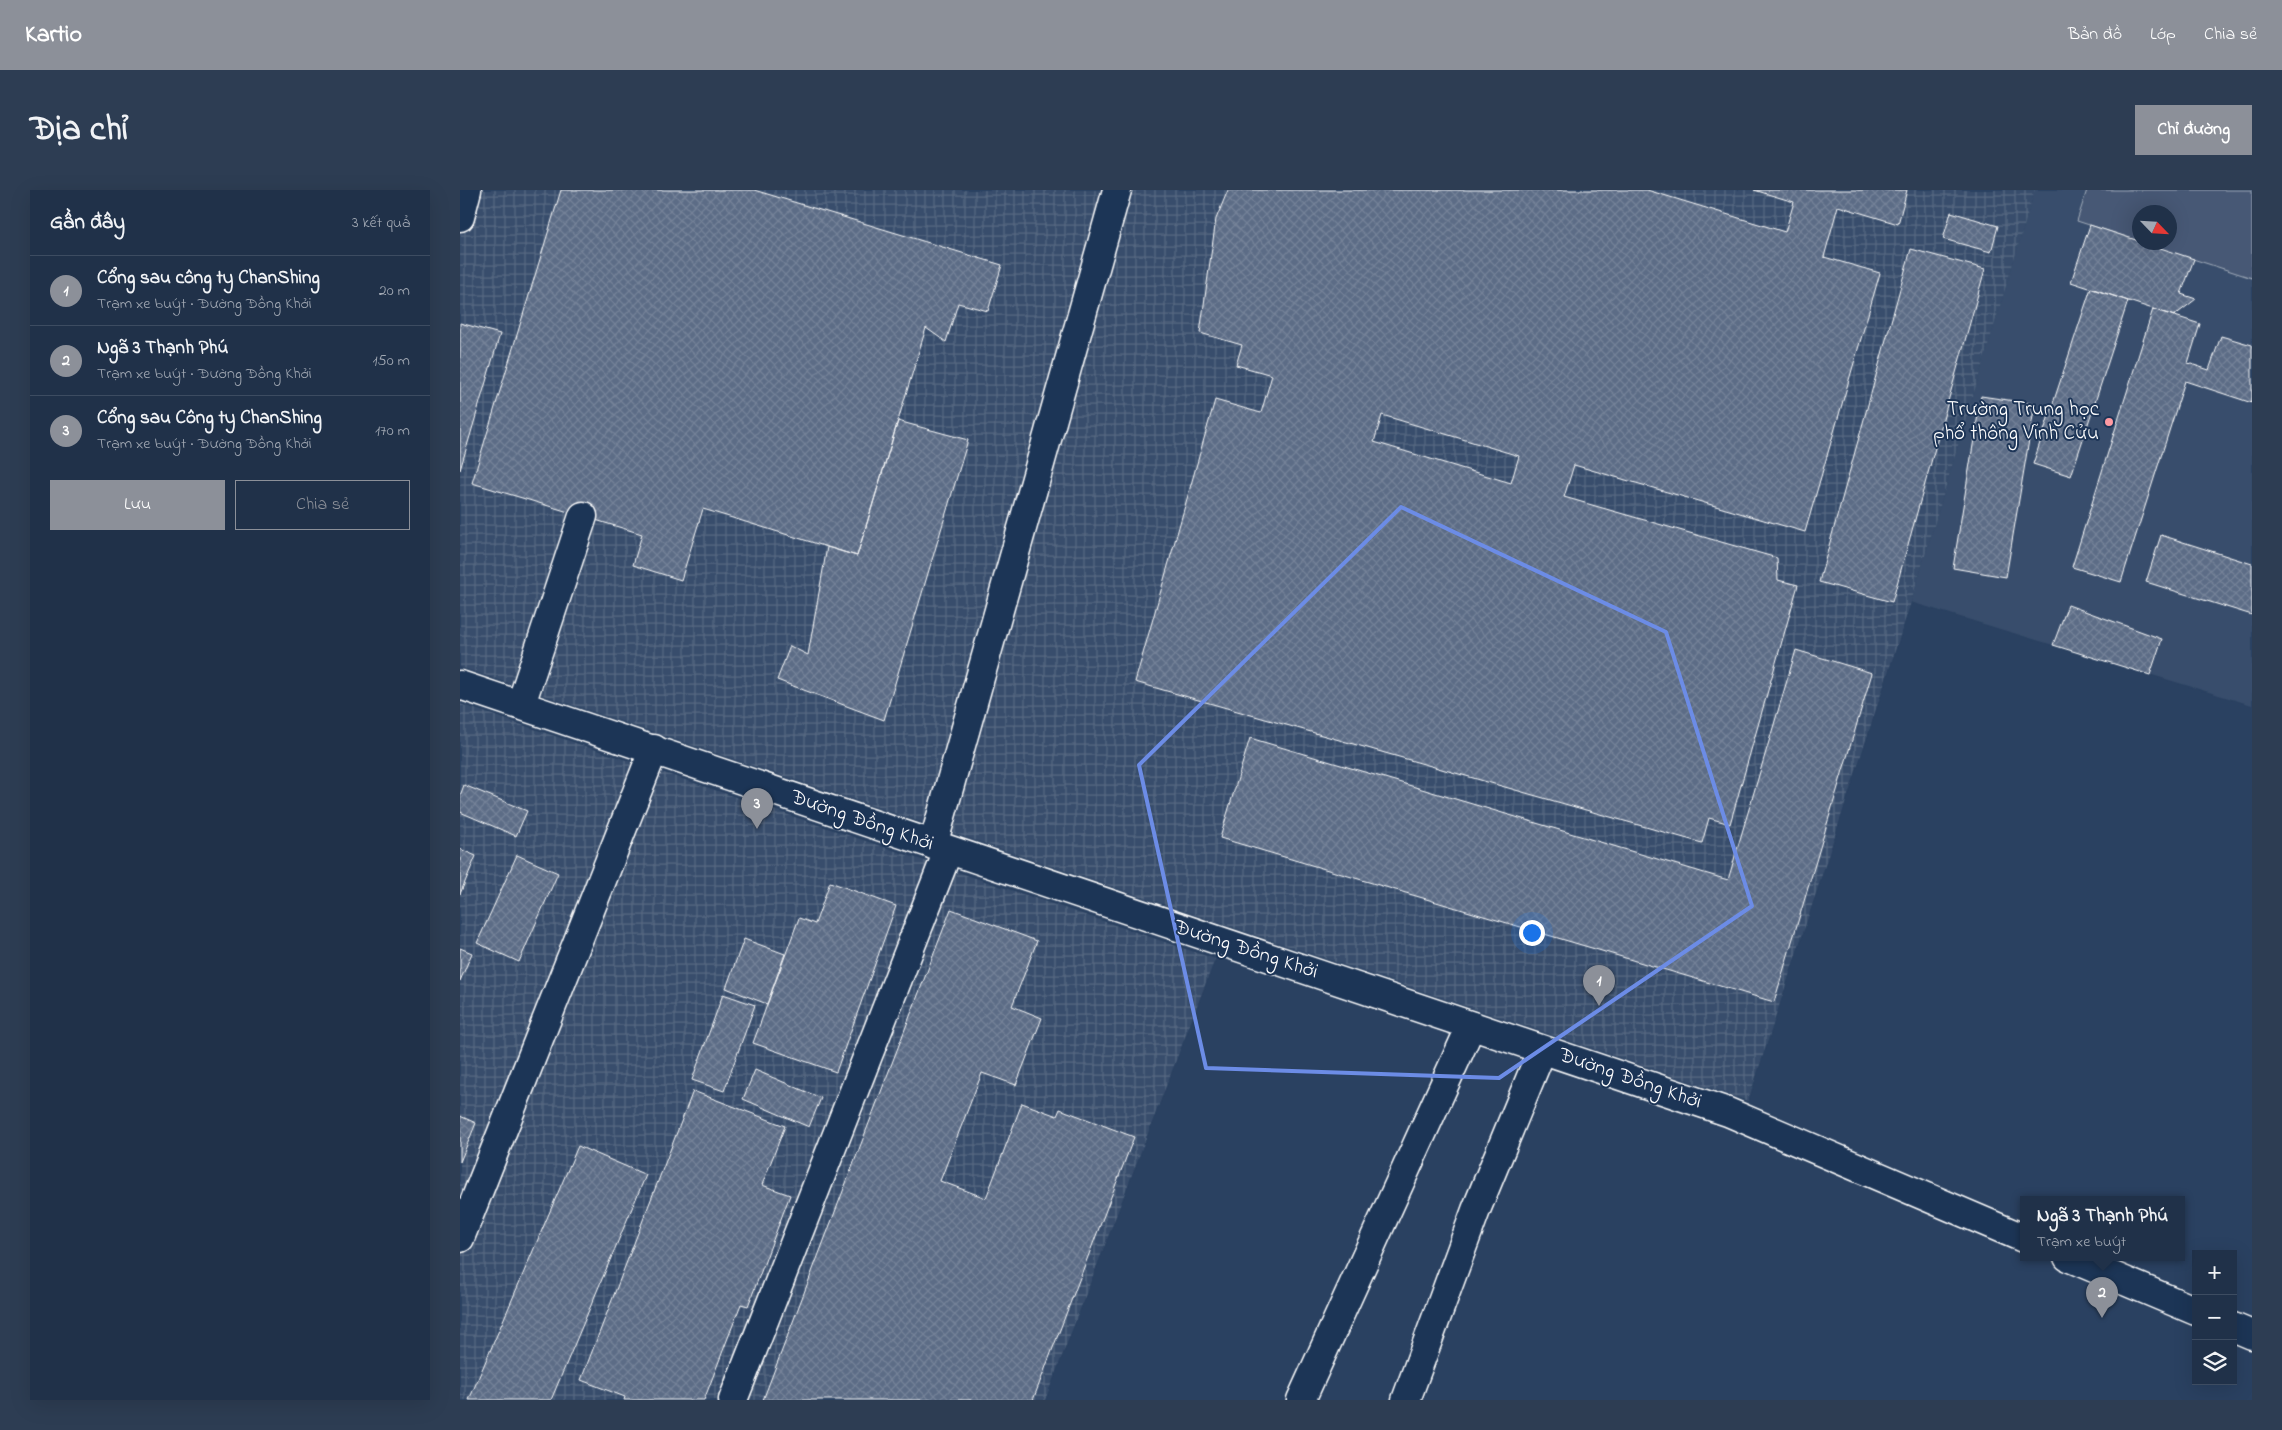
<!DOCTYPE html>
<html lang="vi">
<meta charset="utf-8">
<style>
:root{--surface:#203149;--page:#2d3d53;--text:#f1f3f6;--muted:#a2a9b4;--line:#3d4c61;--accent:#8c9099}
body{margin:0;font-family:"Indie Flower",sans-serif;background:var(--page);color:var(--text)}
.controls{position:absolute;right:15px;bottom:15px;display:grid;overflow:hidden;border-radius:0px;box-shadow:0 5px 20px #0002}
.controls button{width:45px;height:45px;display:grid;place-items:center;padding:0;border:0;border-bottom:1px solid var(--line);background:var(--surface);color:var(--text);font:25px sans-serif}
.compass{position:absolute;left:1672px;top:15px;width:45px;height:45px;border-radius:50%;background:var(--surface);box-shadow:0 5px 20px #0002;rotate:115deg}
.you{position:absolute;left:1071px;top:742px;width:18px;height:18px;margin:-12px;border:4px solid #fff;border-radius:50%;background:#1a73e8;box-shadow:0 0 0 8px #1a73e833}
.badge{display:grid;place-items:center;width:32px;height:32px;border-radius:50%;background:var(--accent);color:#fff;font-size:16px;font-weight:700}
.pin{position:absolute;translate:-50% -41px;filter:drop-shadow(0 1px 2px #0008)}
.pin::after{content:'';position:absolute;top:26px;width:18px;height:15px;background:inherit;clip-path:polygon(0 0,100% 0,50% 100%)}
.popup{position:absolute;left:1560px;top:1006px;width:165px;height:65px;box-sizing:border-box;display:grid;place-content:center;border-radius:0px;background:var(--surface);filter:drop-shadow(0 1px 4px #0005);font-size:16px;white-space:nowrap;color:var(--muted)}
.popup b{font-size:19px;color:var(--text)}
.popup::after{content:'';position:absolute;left:50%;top:100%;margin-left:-10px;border:10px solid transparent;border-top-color:var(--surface)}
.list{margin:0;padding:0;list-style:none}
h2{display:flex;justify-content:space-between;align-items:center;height:65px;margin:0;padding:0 20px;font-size:21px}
h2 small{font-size:16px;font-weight:400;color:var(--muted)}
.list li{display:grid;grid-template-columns:32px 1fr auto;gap:15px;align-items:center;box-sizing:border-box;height:70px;padding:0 20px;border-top:1px solid var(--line)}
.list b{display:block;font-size:19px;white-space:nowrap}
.list p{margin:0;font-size:16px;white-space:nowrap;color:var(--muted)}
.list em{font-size:16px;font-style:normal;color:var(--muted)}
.actions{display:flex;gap:10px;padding:15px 20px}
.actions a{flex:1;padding:11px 0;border:1px solid var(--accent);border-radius:0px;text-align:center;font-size:18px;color:var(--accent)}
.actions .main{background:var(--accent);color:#fff}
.icon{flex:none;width:28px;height:28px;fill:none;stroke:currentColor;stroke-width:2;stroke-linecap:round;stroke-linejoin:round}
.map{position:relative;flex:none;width:1792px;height:1210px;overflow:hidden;border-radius:0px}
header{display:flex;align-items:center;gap:30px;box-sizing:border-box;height:70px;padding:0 25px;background:var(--accent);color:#fff}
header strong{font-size:24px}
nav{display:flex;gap:28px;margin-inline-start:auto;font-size:18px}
.intro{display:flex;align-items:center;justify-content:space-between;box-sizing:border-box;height:120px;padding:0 30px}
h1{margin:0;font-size:35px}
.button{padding:12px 22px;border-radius:0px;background:var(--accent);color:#fff;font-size:18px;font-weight:700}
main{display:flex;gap:30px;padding:0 30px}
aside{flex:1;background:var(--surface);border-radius:0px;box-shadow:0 5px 20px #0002}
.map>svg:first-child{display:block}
</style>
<header>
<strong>Kartio</strong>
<nav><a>Bản đồ</a><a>Lớp</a><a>Chia sẻ</a></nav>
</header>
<div class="intro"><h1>Địa chỉ</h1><a class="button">Chỉ đường</a></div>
<main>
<aside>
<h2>Gần đây<small>3 kết quả</small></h2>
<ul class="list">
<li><span class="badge">1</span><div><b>Cổng sau công ty ChanShing</b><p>Trạm xe buýt · Đường Đồng Khởi</p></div><em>20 m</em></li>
<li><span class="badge">2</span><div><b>Ngã 3 Thạnh Phú</b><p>Trạm xe buýt · Đường Đồng Khởi</p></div><em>150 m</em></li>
<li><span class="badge">3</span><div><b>Cổng sau Công ty ChanShing</b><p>Trạm xe buýt · Đường Đồng Khởi</p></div><em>170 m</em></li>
</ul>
<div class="actions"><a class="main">Lưu</a><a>Chia sẻ</a></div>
</aside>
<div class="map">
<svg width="1792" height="1210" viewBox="0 0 1792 1210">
<defs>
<pattern id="industrial-grid" width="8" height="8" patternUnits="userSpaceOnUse" patternTransform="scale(1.25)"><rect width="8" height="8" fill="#394e6c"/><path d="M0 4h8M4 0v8" fill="none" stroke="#576982"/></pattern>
<pattern id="building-cross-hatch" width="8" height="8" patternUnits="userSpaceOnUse" patternTransform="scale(1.25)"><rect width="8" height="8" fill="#5b6c86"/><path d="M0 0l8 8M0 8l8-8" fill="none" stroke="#748298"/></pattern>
</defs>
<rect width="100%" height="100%" fill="#2a4161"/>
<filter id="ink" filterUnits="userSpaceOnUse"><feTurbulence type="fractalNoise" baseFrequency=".02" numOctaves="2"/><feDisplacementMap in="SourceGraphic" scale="10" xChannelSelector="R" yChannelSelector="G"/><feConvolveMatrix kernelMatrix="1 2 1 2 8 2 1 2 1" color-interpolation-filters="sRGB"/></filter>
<g filter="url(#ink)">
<path fill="#394e6c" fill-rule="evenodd" d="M1575 0H1792V515L1451 412ZM1680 22H1710V52H1680Z"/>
<path fill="url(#industrial-grid)" d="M0 0H1575L1451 412 1288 911 0 477Z
M0 514 755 769 585 1210H0Z"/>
<path fill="#465975" stroke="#a2acba" d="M1627 0H1792V88L1683 53 1710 52V22H1680L1679 51 1617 31Z"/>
<path fill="url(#building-cross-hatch)" stroke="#fff" fill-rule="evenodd" d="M101 0H294L542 75 528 121 498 113 486 152 466 138 397 366 243 319 221 390 173 375 182 344 12 293Z
M768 0H1187L1325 42 1334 12 1294 0H1447L1438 34 1378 16 1364 67 1420 83 1345 342 1114 275 1104 307 1317 368 1318 390 1338 395 1270 634 1249 628 1242 653 675 492 755 210 801 223 812 185 776 175 782 155 740 143 756 29ZM922 225 1059 266 1051 293 914 252Z
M1491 22 1538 36 1531 62 1483 49Z
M1630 35 1734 69 1721 104 1736 109 1714 126 1611 92Z
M1451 59 1525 79 1432 412 1359 392Z
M1631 98 1668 111 1611 286 1573 274Z
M1693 119 1740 134 1728 173 1749 180 1761 146 1792 155V213L1725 191 1661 392 1612 377Z
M0 133 40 144 0 280Z
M1521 206 1575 214 1546 387 1493 378Z
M438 231 508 250 424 530 317 490 330 456 348 465 367 357 397 366Z
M1701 345 1792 374V425L1686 392Z
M1608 415 1702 449 1690 485 1593 455Z
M1336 460 1412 483 1314 812 760 648 790 548 1268 690Z
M4 595 67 621 56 646 0 622V606Z
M0 659 16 666 0 704Z
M57 665 98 683 59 772 17 753Z
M370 692 436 716 376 882 293 853 339 728 355 734Z
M491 719 577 751 552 816 582 828 556 895 522 883 480 991 526 1008 562 913 597 926 600 919 674 947 573 1210H303Z
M284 749 325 764 307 814 266 798Z
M0 758 12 763 0 791Z
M263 804 295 815 264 901 232 890Z
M295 880 361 908 349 937 283 909Z
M233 901 325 936 302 995 330 1005 288 1116 281 1114 244 1210H164L165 1207 121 1190Z
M0 926 16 933 0 972Z
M118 956 186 985 91 1210H9Z"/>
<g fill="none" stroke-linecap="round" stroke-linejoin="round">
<defs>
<path id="minor" d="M0 27 7 0
M61 514 123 326
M473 655 657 0
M0 1048 194 559
M273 1210 488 661
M841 1210 1011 836
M946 1210 1016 1020 1082 860"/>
<path id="major" d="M0 495 1268 922 1563 1048
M1608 1067 1736 1121
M1773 1137 1792 1145"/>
</defs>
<use href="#minor" stroke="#fff" stroke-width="31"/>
<use href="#major" stroke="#fff" stroke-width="31"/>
<use href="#minor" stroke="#1d3557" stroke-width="28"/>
<use href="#major" stroke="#1d3557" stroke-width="28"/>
</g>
</g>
<path fill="none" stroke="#6c8ce6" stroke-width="4" stroke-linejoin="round" d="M941 317 1206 442 1292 716 1039 888 746 878 679 575Z"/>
<circle fill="#ff9aa2" stroke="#1d3557" stroke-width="2" cx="1649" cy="232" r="5"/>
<g text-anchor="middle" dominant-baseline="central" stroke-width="4" stroke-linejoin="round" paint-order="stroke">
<g font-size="21" fill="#fff" stroke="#1d3557" text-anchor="end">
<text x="1639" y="220">Trường Trung học<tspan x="1639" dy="24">phổ thông Vĩnh Cửu</tspan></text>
</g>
<g font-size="21" fill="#fff" stroke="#1d3557">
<text transform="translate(402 631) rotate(19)">Đường Đồng Khởi</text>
<text transform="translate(786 760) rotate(18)">Đường Đồng Khởi</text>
<text transform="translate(1170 889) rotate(19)">Đường Đồng Khởi</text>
</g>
</g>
</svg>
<div class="controls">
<button>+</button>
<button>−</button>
<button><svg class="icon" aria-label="layers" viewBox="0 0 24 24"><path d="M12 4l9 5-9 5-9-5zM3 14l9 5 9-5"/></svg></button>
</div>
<svg class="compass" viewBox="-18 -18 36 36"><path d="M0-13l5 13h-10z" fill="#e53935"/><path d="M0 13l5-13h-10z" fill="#a2a9b4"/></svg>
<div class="you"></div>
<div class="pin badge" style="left:1139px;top:816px">1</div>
<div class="pin badge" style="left:1642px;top:1128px">2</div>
<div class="popup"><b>Ngã 3 Thạnh Phú</b>Trạm xe buýt</div>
<div class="pin badge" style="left:297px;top:639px">3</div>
</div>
</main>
